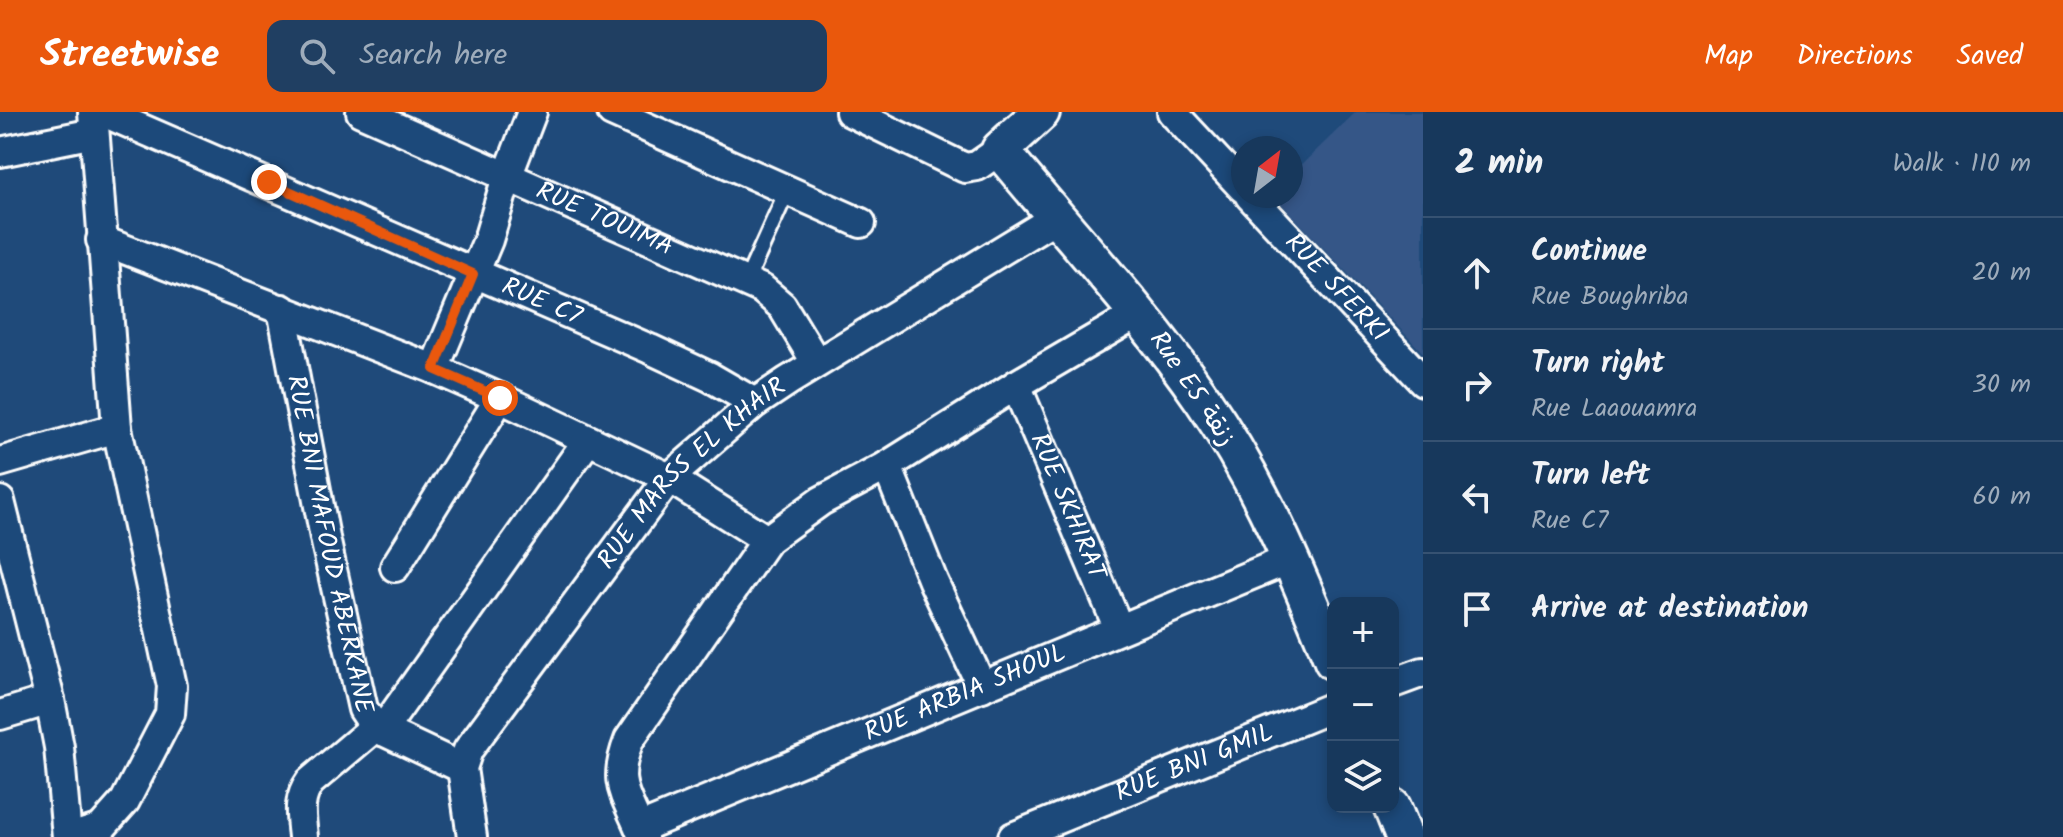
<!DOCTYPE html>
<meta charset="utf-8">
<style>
:root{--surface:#17385c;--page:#203f62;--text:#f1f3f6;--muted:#9eacbb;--line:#365272;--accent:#ea580c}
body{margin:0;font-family:Kalam,"Playpen Sans Arabic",sans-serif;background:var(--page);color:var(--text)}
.controls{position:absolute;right:24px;bottom:24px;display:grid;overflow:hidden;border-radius:16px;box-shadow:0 4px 12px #0003}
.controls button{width:72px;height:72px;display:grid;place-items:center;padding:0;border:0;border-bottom:2px solid var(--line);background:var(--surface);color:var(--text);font:40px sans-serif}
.compass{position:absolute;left:1231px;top:24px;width:72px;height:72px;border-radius:50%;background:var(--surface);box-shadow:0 4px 12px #0003;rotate:31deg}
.stop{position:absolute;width:24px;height:24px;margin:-18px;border:6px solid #ea580c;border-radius:50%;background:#fff}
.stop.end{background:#ea580c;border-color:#fff;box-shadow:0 2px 8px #0008}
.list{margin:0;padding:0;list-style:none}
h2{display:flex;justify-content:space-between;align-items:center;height:104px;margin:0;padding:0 32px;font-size:34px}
h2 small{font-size:26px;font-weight:400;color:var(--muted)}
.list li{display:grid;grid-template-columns:52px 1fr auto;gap:24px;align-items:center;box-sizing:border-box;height:112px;padding:0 32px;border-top:2px solid var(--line)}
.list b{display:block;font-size:30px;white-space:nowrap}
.list p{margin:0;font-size:26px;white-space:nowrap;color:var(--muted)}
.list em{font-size:26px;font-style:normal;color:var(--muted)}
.icon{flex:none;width:44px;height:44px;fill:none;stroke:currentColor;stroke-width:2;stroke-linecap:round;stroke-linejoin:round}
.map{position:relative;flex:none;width:1423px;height:725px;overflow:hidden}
header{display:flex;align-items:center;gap:48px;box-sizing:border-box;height:112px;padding:0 40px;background:var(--accent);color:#fff}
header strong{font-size:38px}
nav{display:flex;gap:44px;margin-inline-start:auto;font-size:28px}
.search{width:560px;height:72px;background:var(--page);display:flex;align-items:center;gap:20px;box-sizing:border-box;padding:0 28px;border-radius:16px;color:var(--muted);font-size:30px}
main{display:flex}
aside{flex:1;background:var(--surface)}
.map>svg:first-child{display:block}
</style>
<header>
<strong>Streetwise</strong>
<div class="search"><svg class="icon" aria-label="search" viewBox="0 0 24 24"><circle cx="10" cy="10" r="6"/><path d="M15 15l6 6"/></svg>Search here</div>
<nav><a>Map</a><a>Directions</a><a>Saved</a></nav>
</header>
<main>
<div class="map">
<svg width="1423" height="725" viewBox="0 0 1423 725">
<rect width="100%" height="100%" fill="#1f4a7a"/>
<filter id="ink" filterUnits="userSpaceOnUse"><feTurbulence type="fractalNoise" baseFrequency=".0125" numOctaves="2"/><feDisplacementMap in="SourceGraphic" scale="16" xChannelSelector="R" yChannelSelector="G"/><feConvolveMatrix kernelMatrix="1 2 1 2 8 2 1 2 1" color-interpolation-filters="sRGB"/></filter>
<g filter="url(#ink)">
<path fill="#345787" d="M1356 0H1423V241L1274 84H1291V63Z"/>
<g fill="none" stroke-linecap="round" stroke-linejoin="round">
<defs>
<path id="service" d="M746 170 787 79"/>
<g id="minor">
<path id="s1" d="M103 0 650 237 710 265 755 291"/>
<path id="s2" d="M361 0 762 177 782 194 816 250"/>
<path d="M612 0 861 111"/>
<path d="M850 0 965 56 977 54 1000 38"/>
<path d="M1172 0 1243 76"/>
<path d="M0 40 94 21"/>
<path id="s3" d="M1250 84 1423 269"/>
<path d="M101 128 434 257 500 286 669 366 767 428"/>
<path id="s4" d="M282 197 325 426 363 597 375 615 462 656"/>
<path d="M434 257 488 128 507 65 532 0"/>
<path id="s5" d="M1016 273 1119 517"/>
<path d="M0 350 117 316"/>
<path d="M887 354 933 469 982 575"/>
<path d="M0 389 50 588 59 635 67 725"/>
<path d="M395 455 500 286"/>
<path d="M1393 571 1423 560"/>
<path d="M0 603 50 588"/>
<path d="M382 619 588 328"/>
<path id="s6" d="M640 716 1292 446"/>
<path d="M73 725 101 716 125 689 170 602 172 574 117 316 93 0"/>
<path d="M303 725C301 704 297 688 310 670L375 615"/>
<path id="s7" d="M472 725 462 656 468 638 669 366 755 291 788 269 1055 106"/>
<path d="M643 725C627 682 611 675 629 628L767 428 821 389 887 354 1016 273 1139 201"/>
<path id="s8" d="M1013 725 1333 595"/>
</g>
<path id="tertiary" d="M1041 0 1000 38C1068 121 1142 199 1203 288 1259 369 1297 459 1333 549
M1392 695 1404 725"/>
</defs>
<use href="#service" stroke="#fff" stroke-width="20"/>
<use href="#minor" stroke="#fff" stroke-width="34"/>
<use href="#tertiary" stroke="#fff" stroke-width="42"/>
<use href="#service" stroke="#1f4a7a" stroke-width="14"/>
<use href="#minor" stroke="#1f4a7a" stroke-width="28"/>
<use href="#tertiary" stroke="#1f4a7a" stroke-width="36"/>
</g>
</g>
<g fill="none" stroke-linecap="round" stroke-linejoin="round" filter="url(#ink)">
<path stroke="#ea580c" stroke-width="10" d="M269 70 473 162 434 257 500 286"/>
</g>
<g text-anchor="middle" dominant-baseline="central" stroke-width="6" stroke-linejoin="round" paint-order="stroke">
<g font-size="26" fill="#fff" stroke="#1f4a7a">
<text stroke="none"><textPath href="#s2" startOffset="266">RUE TOUIMA</textPath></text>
<text stroke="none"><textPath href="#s3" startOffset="126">RUE SFERKI</textPath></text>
<text stroke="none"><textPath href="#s1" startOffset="478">RUE C7</textPath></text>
<text transform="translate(1192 277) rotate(56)">Rue E5 زنقة</text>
<text stroke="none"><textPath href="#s7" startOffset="446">RUE MARSS EL KHAIR</textPath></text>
<text stroke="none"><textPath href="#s5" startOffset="132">RUE SKHIRAT</textPath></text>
<text stroke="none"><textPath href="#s4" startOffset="240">RUE BNI MAFOUD ABERKANE</textPath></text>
<text stroke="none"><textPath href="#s6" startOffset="352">RUE ARBIA SHOUL</textPath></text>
<text stroke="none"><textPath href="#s8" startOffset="196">RUE BNI GMIL</textPath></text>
</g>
</g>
</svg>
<div class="controls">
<button>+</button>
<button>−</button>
<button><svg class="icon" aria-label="layers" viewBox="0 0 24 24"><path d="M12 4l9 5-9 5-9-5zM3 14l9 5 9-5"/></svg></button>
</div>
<svg class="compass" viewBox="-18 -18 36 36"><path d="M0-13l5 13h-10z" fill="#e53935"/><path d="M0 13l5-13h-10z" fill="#9eacbb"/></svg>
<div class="stop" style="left:500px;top:286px"></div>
<div class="stop end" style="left:269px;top:70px"></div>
</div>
<aside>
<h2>2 min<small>Walk · 110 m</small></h2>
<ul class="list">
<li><svg class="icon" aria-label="ahead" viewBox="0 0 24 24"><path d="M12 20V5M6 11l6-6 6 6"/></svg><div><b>Continue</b><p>Rue Boughriba</p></div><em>20 m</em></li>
<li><svg class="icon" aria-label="right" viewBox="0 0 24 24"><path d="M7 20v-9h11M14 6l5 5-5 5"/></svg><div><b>Turn right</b><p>Rue Laaouamra</p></div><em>30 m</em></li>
<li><svg class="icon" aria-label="left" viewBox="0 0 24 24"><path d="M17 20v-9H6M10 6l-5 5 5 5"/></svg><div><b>Turn left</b><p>Rue C7</p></div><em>60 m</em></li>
<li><svg class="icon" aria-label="arrive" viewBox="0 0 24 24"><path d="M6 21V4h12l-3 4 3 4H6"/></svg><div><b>Arrive at destination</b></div></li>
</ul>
</aside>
</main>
